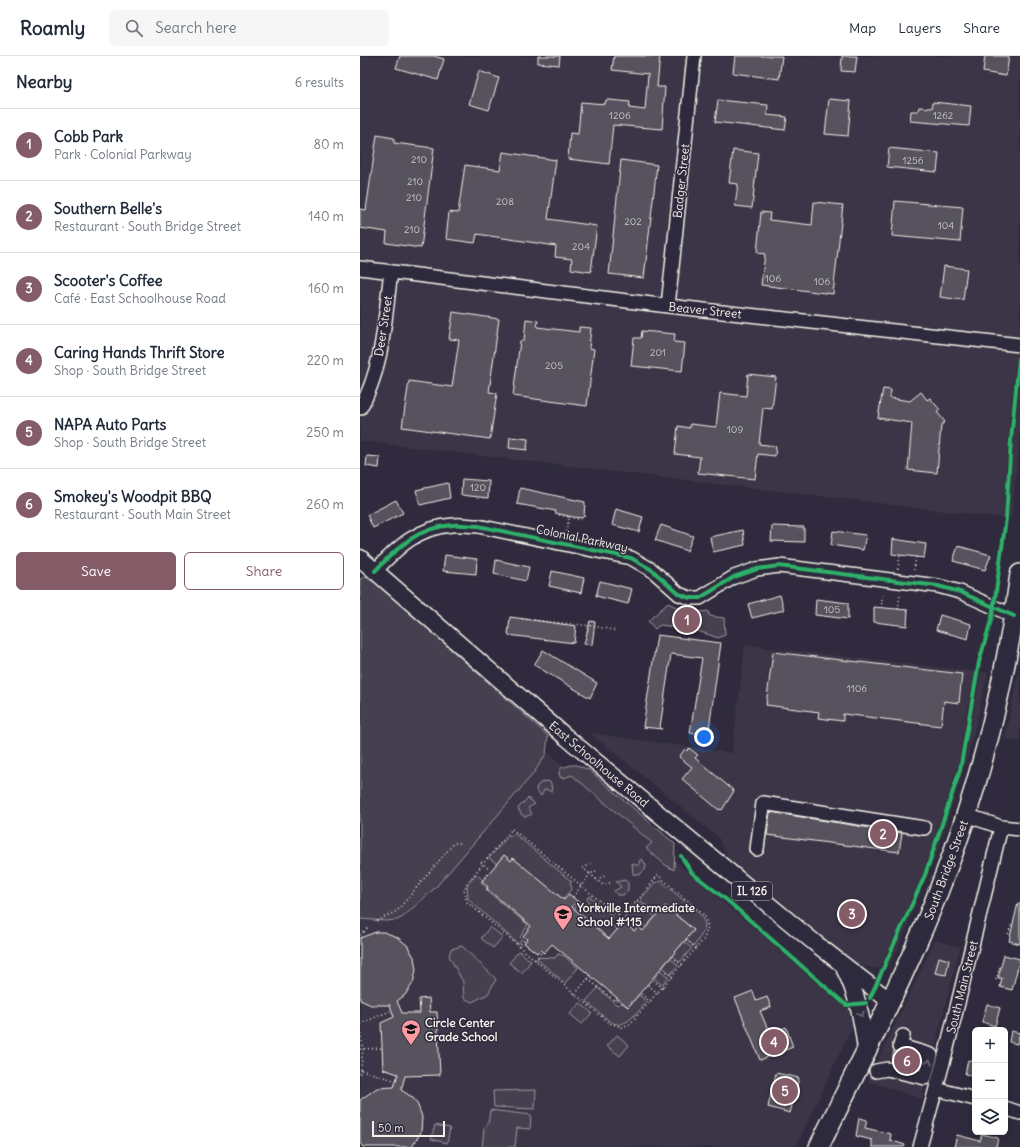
<!DOCTYPE html>
<meta charset="utf-8">
<style>
:root{--surface:#fff;--page:#f6f6f7;--text:#1f2937;--muted:#747a83;--line:#e0e1e3;--accent:#845c67}
body{margin:0;font-family:Delius,sans-serif;background:var(--page);color:var(--text)}
.controls{position:absolute;right:12px;bottom:12px;display:grid;overflow:hidden;border-radius:6px;box-shadow:0 2px 10px #0003}
.controls button{width:36px;height:36px;display:grid;place-items:center;padding:0;border:0;border-bottom:1px solid var(--line);background:var(--surface);color:var(--text);font:20px sans-serif}
.scale{position:absolute;left:12px;bottom:10px;width:73px;box-sizing:border-box;padding-left:4px;border:2px solid #f4f1e8;border-top:0;font-size:11px;line-height:14px;white-space:nowrap;color:#f4f1e8;-webkit-text-stroke:3px #2f2a3d;paint-order:stroke}
.you{position:absolute;left:344px;top:681px;width:14px;height:14px;margin:-10px;border:3px solid #fff;border-radius:50%;background:#1a73e8;box-shadow:0 0 0 6px #1a73e833}
.badge{display:grid;place-items:center;width:26px;height:26px;border-radius:50%;background:var(--accent);color:#fff;font-size:13px;font-weight:700}
.pin{position:absolute;translate:-50% -50%;border:2px solid #fff;box-shadow:0 1px 4px #0006}
.list{margin:0;padding:0;list-style:none}
h2{display:flex;justify-content:space-between;align-items:center;height:52px;margin:0;padding:0 16px;font-size:17px}
h2 small{font-size:13px;font-weight:400;color:var(--muted)}
.list li{display:grid;grid-template-columns:26px 1fr auto;gap:12px;align-items:center;box-sizing:border-box;height:72px;padding:0 16px;border-top:1px solid var(--line)}
.list b{display:block;font-size:15px;white-space:nowrap}
.list p{margin:0;font-size:13px;white-space:nowrap;color:var(--muted)}
.list em{font-size:13px;font-style:normal;color:var(--muted)}
.actions{display:flex;gap:8px;padding:12px 16px}
.actions a{flex:1;padding:9px 0;border:1px solid var(--accent);border-radius:6px;text-align:center;font-size:14px;color:var(--accent)}
.actions .main{background:var(--accent);color:#fff}
.icon{flex:none;width:22px;height:22px;fill:none;stroke:currentColor;stroke-width:2;stroke-linecap:round;stroke-linejoin:round}
.map{position:relative;flex:none;width:660px;height:1091px;overflow:hidden}
header{display:flex;align-items:center;gap:24px;box-sizing:border-box;height:56px;padding:0 20px;background:var(--surface);border-bottom:1px solid var(--line)}
header strong{font-size:19px}
nav{display:flex;gap:22px;margin-inline-start:auto;font-size:14px}
.search{width:280px;height:36px;background:var(--page);display:flex;align-items:center;gap:10px;box-sizing:border-box;padding:0 14px;border-radius:6px;color:var(--muted);font-size:15px}
main{display:flex}
aside{flex:1;background:var(--surface)}
.map>svg:first-child{display:block}
</style>
<header>
<strong>Roamly</strong>
<div class="search"><svg class="icon" aria-label="search" viewBox="0 0 24 24"><circle cx="10" cy="10" r="6"/><path d="M15 15l6 6"/></svg>Search here</div>
<nav><a>Map</a><a>Layers</a><a>Share</a></nav>
</header>
<main>
<aside>
<h2>Nearby<small>6 results</small></h2>
<ul class="list">
<li><span class="badge">1</span><div><b>Cobb Park</b><p>Park · Colonial Parkway</p></div><em>80 m</em></li>
<li><span class="badge">2</span><div><b>Southern Belle's</b><p>Restaurant · South Bridge Street</p></div><em>140 m</em></li>
<li><span class="badge">3</span><div><b>Scooter's Coffee</b><p>Café · East Schoolhouse Road</p></div><em>160 m</em></li>
<li><span class="badge">4</span><div><b>Caring Hands Thrift Store</b><p>Shop · South Bridge Street</p></div><em>220 m</em></li>
<li><span class="badge">5</span><div><b>NAPA Auto Parts</b><p>Shop · South Bridge Street</p></div><em>250 m</em></li>
<li><span class="badge">6</span><div><b>Smokey's Woodpit BBQ</b><p>Restaurant · South Main Street</p></div><em>260 m</em></li>
</ul>
<div class="actions"><a class="main">Save</a><a>Share</a></div>
</aside>
<div class="map">
<svg width="660" height="1091" viewBox="0 0 660 1091">
<rect width="100%" height="100%" fill="#2f2a3d"/>
<filter id="ink" filterUnits="userSpaceOnUse"><feTurbulence type="fractalNoise" baseFrequency=".025" numOctaves="2"/><feDisplacementMap in="SourceGraphic" scale="8" xChannelSelector="R" yChannelSelector="G"/><feConvolveMatrix kernelMatrix="1 2 1 2 8 2 1 2 1" color-interpolation-filters="sRGB"/></filter>
<g filter="url(#ink)">
<path fill="#3b3647" d="M0 0H660V381L651 463 0 385Z
M10 545 490 954 492 971 436 1091H0V551Z
M385 589 628 617 607 704 577 797 536 897 529 909 521 913 501 910 490 904 368 802 358 781 230 677 372 697Z
M660 613V685L644 683Z
M575 884 600 891 562 1043 508 1025Z"/>
<path fill="#454050" stroke="#9c989c" d="M5 521 18 528 188 680 186 698 173 718 76 831 43 861 37 864 26 865 0 863V523Z
M308 547C322 554 332 558 348 555L350 560 364 562 365 579 358 582 335 574 300 569 295 573 288 565Z
M211 709H217L229 714 315 788 314 814 304 808 286 792 292 787 212 719 204 722 200 721 199 717 201 712Z
M188 725 191 727 192 736 185 733 181 740 176 734 177 730 182 726Z
M168 742 175 748 168 752 172 758 165 761 161 758 158 752Z
M155 778 212 826 210 827 212 832 203 843 153 803 151 805 144 799 137 808 129 802 149 779 151 780Z
M282 803 286 809 285 814 279 819 273 818 272 807 278 810 280 804Z
M116 818 123 824 121 826 127 832 126 834 168 869 160 881 162 883 158 888 108 843 107 829Z
M265 824 268 827V834L263 839H257L254 835 261 831 256 826Z
M301 825 341 859 345 868 344 875 334 890 326 883 334 874 305 850 297 858 280 844 295 826 296 827Z
M229 840 252 860 251 868 261 877 253 887 214 854 219 844 223 850 225 848 227 850 229 847 227 842Z
M278 846 295 861 286 871C278 866 273 871 264 862Z
M130 871 143 881 133 892 121 882Z
M324 886 332 892 320 906 312 899Z
M102 890 136 923 128 938 112 946 104 942 103 926 89 900 91 893Z
M159 895 171 905 162 917 149 907Z
M198 898 204 900 218 912 205 927 177 903 178 901 195 902Z
M310 902 318 909 311 918 303 911Z
M300 914 308 921 302 929 294 922Z
M238 932 257 949 262 947 268 951 279 939 287 946C257 980 257 971 226 945Z
M220 947 232 957 222 968 210 958Z
M257 979 269 989 260 1000 247 990Z
M176 1034 175 1053 134 1051 133 1035Z
M130 1054 171 1059 170 1073 157 1072 155 1091H122L124 1073 128 1068Z
M75 1069 90 1072 87 1087 71 1083Z"/>
<path fill="#56525f" stroke="#f4f1e8" d="M40 0H74L84 3 78 24 36 12Z
M178 0H200L199 9 178 7Z
M254 0H300L297 31H305L302 73 253 69 249 108 208 103 210 77 218 78 221 46 245 48 246 44H250L270 46 269 52 285 54 288 18 252 14Z
M375 0H422L419 23 373 17Z
M482 0H497L495 16 481 15Z
M625 0H649L646 20 623 16Z
M119 15 139 22 129 54 109 48Z
M469 43 491 45 488 80 465 78Z
M358 44 408 49 407 59 427 61 425 74 355 66Z
M573 46 611 50 609 70 550 65 551 55H558L559 51 572 52Z
M17 79 34 82V87L74 92 61 192 26 187 27 176 0 172V153L6 154Z
M529 92 579 97 577 116 527 111Z
M373 94 398 97 392 152 375 150 378 128 369 127Z
M143 96 196 104 188 163 237 170 231 216 211 213 212 203 195 201 196 190 117 178 115 187 86 183 89 156 98 157 105 109 140 114Z
M261 104 297 109 284 222 249 218Z
M535 145 603 151 600 186 532 180Z
M454 146 483 149 473 238 401 229 405 198 397 197 401 156 410 157 409 164 452 169Z
M584 210 607 213 603 244 580 241Z
M93 256 139 263 129 336 137 337 130 383 42 371 49 325 92 331 99 284 89 283Z
M166 263 178 265 177 271 219 276V271L231 272 229 292 234 293 227 350 153 340 160 285H164Z
M282 275 315 278 314 286 325 287 322 315 271 310 274 282H281Z
M388 318 416 321 412 353 403 352 399 388 416 390 415 400 398 398 395 423 338 417 340 401 315 398 318 370 330 372V368L356 371 360 337 386 340Z
M523 333 531 334 530 342 550 345 561 336 567 344 570 342 580 354 577 356 585 366 581 369 577 417 548 414 552 367 518 362Z
M150 381 168 383 167 394 149 392Z
M7 400 20 401 19 412 6 410Z
M102 423 129 425 128 442 101 439Z
M88 427 90 442 60 449 56 434Z
M160 432 225 446 224 460 222 462 213 461 195 457 196 455 157 448Z
M36 444 43 457 13 472 7 459Z
M256 453 283 461 279 476 252 469Z
M301 469 333 480 327 495 295 484Z
M412 470 444 471V486L411 485Z
M383 474 385 489 353 496 350 481Z
M473 475 506 479 503 494 471 489Z
M533 483 566 488 564 502 532 498Z
M598 490 631 499 625 514 593 505Z
M85 499 117 503 116 518 83 515Z
M136 504 169 511 166 525 134 518Z
M192 515 224 522 221 537 189 530Z
M240 525 272 533 268 548 236 540Z
M420 539 424 554 392 562 388 548Z
M456 543 488 547V563L455 559Z
M514 551 548 554 547 570 514 566Z
M580 559 611 568 608 583 576 574Z
M150 561 216 570 214 587 148 579Z
M230 565 235 566 232 589 224 588Z
M297 579 361 587 348 680 330 677 342 602 311 598 300 671 302 673 283 671Z
M183 594 237 627 230 642 174 609Z
M413 596 602 618 599 647 584 645 581 670 483 658V665L458 662 459 656 406 649Z
M329 692 338 699 335 702 374 735 362 754 360 753 359 754 322 723 332 711 319 701 325 693 327 695Z
M410 756 542 777 539 796 407 779Z
M144 799 151 805 153 802 204 844 209 838 217 845 212 851 249 883 264 866 274 875 279 871 283 875 305 850 334 874 268 951 192 888 184 897 180 894 177 897 164 887 167 883 163 880 171 870 127 833 128 831 122 825Z
M658 847 660 848V888L649 885Z
M16 876H24L37 881 47 889 54 901 56 914 53 927 45 939 37 945 42 957H60L59 943 69 942 70 956H77L80 1019 45 1020 41 1034 52 1041 57 1047 62 1061 61 1076 52 1091H3L0 1087V1044L17 1032 34 1031 38 1018 23 1013 21 967 34 961 30 949H11L0 944V882Z
M644 899 660 903 652 934 640 931 642 922H638Z
M579 901 589 904 586 919 575 917Z
M393 935 396 945 407 941 411 951 400 955 410 978 426 971 433 991 400 1004 375 942Z
M627 948 640 952 635 970 622 966Z
M651 975 660 977 657 988 649 986Z
M534 995 561 1005 559 1012 531 1006Z
M608 1004 615 1006V1021L605 1018Z
M416 1017 439 1022 430 1057 408 1051Z
M499 1062 507 1064 505 1072 531 1078 530 1084 545 1089 544 1091H512V1084L496 1080Z
M622 1078 638 1082 636 1091H594L597 1079 620 1085Z"/>
<g fill="none" stroke-linecap="round" stroke-linejoin="round">
<defs>
<path id="minor" d="M0 212 308 250 660 289
M308 250 334 0
M0 352C23 315 25 259 31 216
M15 515C38 491 58 471 93 469 101 468 110 470 118 470L271 502 292 514 319 538 330 542H340L374 521 397 513 419 510 578 530 600 536 654 560
M606 759 641 771 660 773
M397 793 403 747 564 772
M516 1015 527 1013 565 1022 571 999 540 990 543 980
M576 1033 615 1043
M645 1052 660 1057
M560 1091 587 992 641 771"/>
<path id="major" d="M0 502 206 681 455 887 530 945
M485 914C498 940 502 964 506 993"/>
<path id="highway" d="M459 1091C502 1002 549 914 584 821 622 724 646 621 660 518"/>
</defs>
<use href="#minor" stroke="#f4f1e8" stroke-width="16"/>
<use href="#major" stroke="#f4f1e8" stroke-width="19"/>
<use href="#highway" stroke="#f4f1e8" stroke-width="22"/>
<path stroke="#f4f1e8" stroke-width="1.5" stroke-dasharray="1 3" stroke-linecap="butt" d="M199 459 209 461 206 477
M209 461 221 464
M538 513 540 499
M554 514 556 501
M521 552 523 537
M538 553 540 539
M162 563 233 570 257 575
M152 773 256 858C271 858 288 831 298 819L345 860 348 871 344 883 270 968 262 971 249 967 107 846 104 834 107 827Z
M121 806 129 813
M231 808 223 812 230 818 238 814
M236 823 245 820
M213 841 230 818 243 829 253 826
M277 844 295 858
M259 858 257 863 260 869
M17 865 37 855 94 787H101
M4 876 8 871
M648 878 652 867
M0 879 3 876 5 879
M326 884 336 892
M158 891 165 883
M312 901 323 910
M175 904 181 897
M303 913 313 922
M228 923 255 945 257 943
M293 924 304 933
M636 924 640 910H641
M288 929 299 938
M215 938 230 920
M281 938 292 947
M0 968 30 955
M0 973 3 993 0 1019
M0 993 22 992
M1 1014 34 1024"/>
<use href="#minor" stroke="#2f2a3d" stroke-width="13"/>
<use href="#major" stroke="#2f2a3d" stroke-width="16"/>
<use href="#highway" stroke="#2f2a3d" stroke-width="19"/>
<defs>
<path id="cycleway" d="M15 515C38 491 58 471 93 469 101 468 110 470 118 470L271 502 292 514 319 538 330 542H340L374 521 397 513 419 510 578 530 600 536 654 560
M321 800 332 817 368 845 486 949 506 947
M510 942 565 819 600 714 619 606 632 561 636 536 646 462 651 384 660 292"/>
</defs>
<use href="#cycleway" stroke="#2f2a3d" stroke-width="6"/>
<use href="#cycleway" stroke="#2db169" stroke-width="4"/>
</g>
<defs><path id="oneway-chevron" d="M-2-3.5L2.5 0L-2 3.5" fill="none" stroke-width="1.6" stroke-linecap="round" stroke-linejoin="round"/></defs>
<g stroke="#747079">
<use href="#oneway-chevron" transform="translate(501 958) rotate(77)"/>
<use href="#oneway-chevron" transform="translate(569 1006) rotate(-75)"/>
</g>
</g>
<defs>
<symbol id="school-pin" viewBox="-11 -11 22 30"><path d="M0 17L-7.5 6A9.5 9.5 0 1 1 7.5 6Z" fill="#ff9aa2" stroke="#2f2a3d"/><path d="M0-5L7-2L0 1L-7-2ZM-4 1L0 2.5L4 1V4Q0 6-4 4Z" fill="#111"/></symbol>
</defs>
<g fill-rule="evenodd">
<use href="#school-pin" x="192" y="847" width="22" height="30"/>
<use href="#school-pin" x="40" y="962" width="22" height="30"/>
</g>
<g text-anchor="middle" dominant-baseline="central" stroke-width="3" stroke-linejoin="round" paint-order="stroke">
<g font-size="10" fill="#ccc9c6">
<text x="260" y="59">1206</text>
<text x="583" y="59">1262</text>
<text x="59" y="103">210</text>
<text x="553" y="104">1256</text>
<text x="55" y="125">210</text>
<text x="54" y="141">210</text>
<text x="145" y="145">208</text>
<text x="273" y="165">202</text>
<text x="586" y="169">104</text>
<text x="52" y="173">210</text>
<text x="221" y="190">204</text>
<text x="413" y="222">106</text>
<text x="462" y="225">106</text>
<text x="298" y="296">201</text>
<text x="194" y="309">205</text>
<text x="375" y="373">109</text>
<text x="118" y="431">120</text>
<text x="472" y="553">105</text>
<text x="497" y="632">1106</text>
</g>
<rect fill="#2f2a3d" stroke="#b9b5b5" stroke-width="1" x="372" y="826" width="40" height="18" rx="3"/>
<g font-size="11" font-weight="bold" fill="#f4f1e8">
<text x="392" y="835">IL 126</text>
</g>
<g font-size="12" fill="#f4f1e8" stroke="#2f2a3d">
<text transform="translate(321 125) rotate(-84)">Badger Street</text>
<text transform="translate(345 254) rotate(6)">Beaver Street</text>
<text transform="translate(23 270) rotate(-81)">Deer Street</text>
<text transform="translate(222 482) rotate(12)">Colonial Parkway</text>
<text transform="translate(239 708) rotate(40)">East Schoolhouse Road</text>
<text transform="translate(586 814) rotate(-70)">South Bridge Street</text>
<text transform="translate(602 931) rotate(-76)">South Main Street</text>
</g>
<g font-size="12" font-weight="bold" fill="#f4f1e8" stroke="#2f2a3d" text-anchor="start">
<text x="217" y="851">Yorkville Intermediate<tspan x="217" dy="14">School #115</tspan></text>
<text x="65" y="966">Circle Center<tspan x="65" dy="14">Grade School</tspan></text>
</g>
</g>
</svg>
<div class="controls">
<button>+</button>
<button>−</button>
<button><svg class="icon" aria-label="layers" viewBox="0 0 24 24"><path d="M12 4l9 5-9 5-9-5zM3 14l9 5 9-5"/></svg></button>
</div>
<div class="scale">50 m</div>
<div class="you"></div>
<div class="pin badge" style="left:327px;top:564px">1</div>
<div class="pin badge" style="left:523px;top:778px">2</div>
<div class="pin badge" style="left:492px;top:858px">3</div>
<div class="pin badge" style="left:414px;top:986px">4</div>
<div class="pin badge" style="left:425px;top:1035px">5</div>
<div class="pin badge" style="left:547px;top:1005px">6</div>
</div>
</main>
